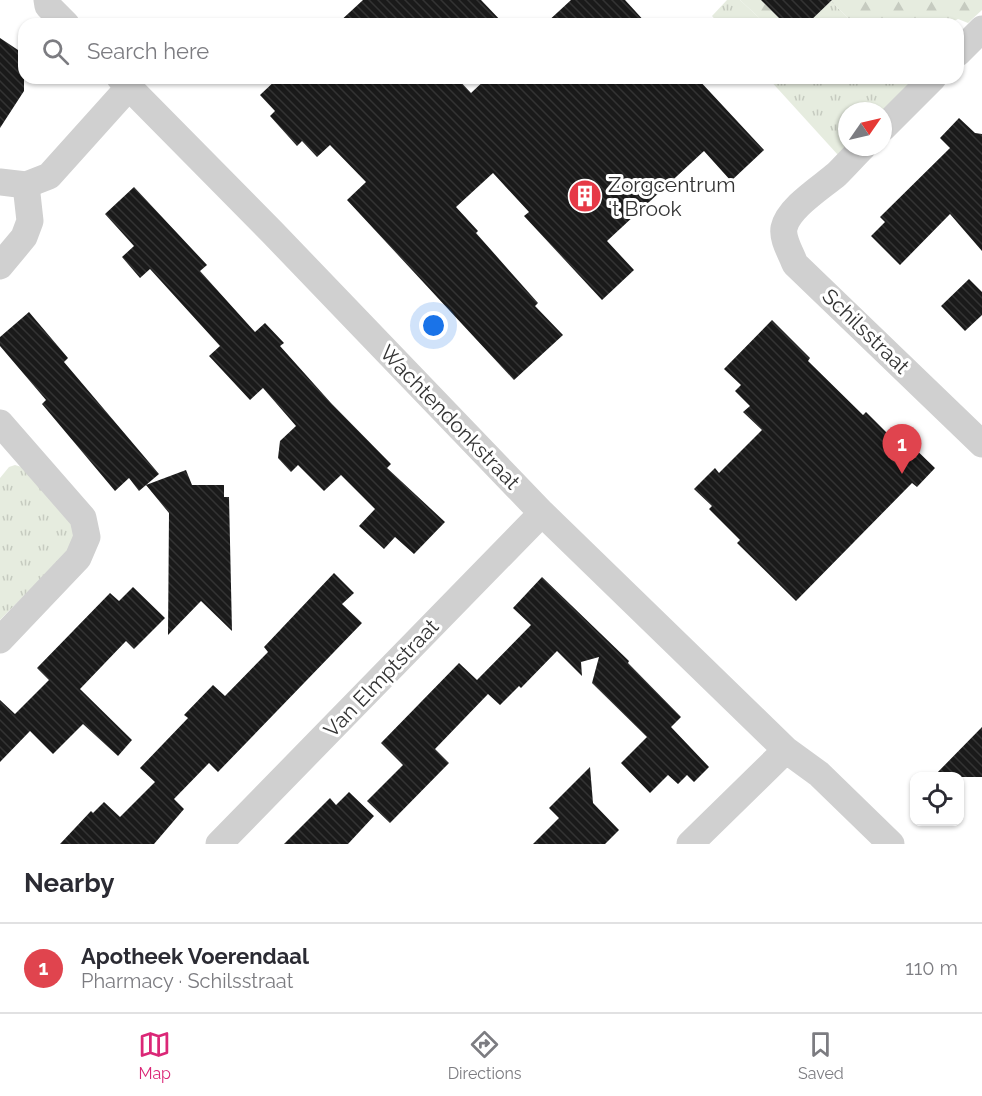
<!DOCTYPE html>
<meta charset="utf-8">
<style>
:root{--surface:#fff;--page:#f2f2f3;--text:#2b2b33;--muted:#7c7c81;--line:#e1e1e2;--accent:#db2777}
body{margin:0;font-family:Raleway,sans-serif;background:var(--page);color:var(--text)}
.controls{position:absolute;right:18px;bottom:18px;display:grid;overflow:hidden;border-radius:12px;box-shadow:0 2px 4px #0004}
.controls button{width:54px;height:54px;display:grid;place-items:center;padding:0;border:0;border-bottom:2px solid var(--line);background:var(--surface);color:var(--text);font:30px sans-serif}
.compass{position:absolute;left:838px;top:102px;width:54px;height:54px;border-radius:50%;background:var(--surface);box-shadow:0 2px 4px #0004;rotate:56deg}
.you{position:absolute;left:434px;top:326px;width:21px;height:21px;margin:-15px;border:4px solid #fff;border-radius:50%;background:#1a73e8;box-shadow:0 0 0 9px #1a73e833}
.badge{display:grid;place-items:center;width:39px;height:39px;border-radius:50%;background:var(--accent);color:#fff;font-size:20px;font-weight:700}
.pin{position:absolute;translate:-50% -50px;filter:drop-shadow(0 2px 3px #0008)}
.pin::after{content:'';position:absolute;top:32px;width:21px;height:18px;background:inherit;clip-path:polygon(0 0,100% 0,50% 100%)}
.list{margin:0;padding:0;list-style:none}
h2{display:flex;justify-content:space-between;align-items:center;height:78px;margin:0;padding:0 24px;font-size:26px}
h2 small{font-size:20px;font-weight:400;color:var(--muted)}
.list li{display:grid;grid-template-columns:39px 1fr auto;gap:18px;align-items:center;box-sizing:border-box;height:90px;padding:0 24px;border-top:2px solid var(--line)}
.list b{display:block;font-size:22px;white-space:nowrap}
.list p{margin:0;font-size:20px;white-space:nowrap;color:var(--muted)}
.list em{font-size:20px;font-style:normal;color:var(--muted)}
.icon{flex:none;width:33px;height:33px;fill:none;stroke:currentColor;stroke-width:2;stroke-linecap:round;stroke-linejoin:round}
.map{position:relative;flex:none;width:982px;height:844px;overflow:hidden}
.search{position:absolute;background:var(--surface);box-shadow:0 2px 4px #0004;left:18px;right:18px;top:18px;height:66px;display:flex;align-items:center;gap:15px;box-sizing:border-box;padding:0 21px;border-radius:18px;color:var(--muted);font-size:22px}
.sheet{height:168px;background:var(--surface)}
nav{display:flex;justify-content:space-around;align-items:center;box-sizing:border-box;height:84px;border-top:2px solid var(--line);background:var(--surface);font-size:16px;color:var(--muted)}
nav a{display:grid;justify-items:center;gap:3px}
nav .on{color:var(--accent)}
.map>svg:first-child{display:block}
</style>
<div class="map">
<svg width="982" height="844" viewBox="0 0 982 844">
<defs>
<pattern id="grass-tufts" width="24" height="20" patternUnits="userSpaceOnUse" patternTransform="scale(1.5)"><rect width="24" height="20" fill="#e6ecdf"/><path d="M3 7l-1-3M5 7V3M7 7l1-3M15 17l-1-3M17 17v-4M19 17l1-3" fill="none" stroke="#c6cbc0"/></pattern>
<pattern id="forest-firs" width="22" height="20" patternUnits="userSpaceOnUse" patternTransform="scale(1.5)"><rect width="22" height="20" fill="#e6ecdf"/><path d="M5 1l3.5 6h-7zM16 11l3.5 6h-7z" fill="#c6cbc0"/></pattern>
<pattern id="building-back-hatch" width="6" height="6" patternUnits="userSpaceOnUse" patternTransform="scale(1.5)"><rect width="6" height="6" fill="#1a1a1a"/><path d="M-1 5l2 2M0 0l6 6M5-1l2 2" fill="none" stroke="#333"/></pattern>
</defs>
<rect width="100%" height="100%" fill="#fff"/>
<path fill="url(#grass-tufts)" d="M727 0H740L766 24H719L712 16Z
M831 1 854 24H807Z
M768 78H915L882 111H847V146L838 155Z
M15 465 25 468 70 521 75 532 74 545 0 620V478L9 467Z"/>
<path fill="url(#forest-firs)" d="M740 0H761L785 24H766Z
M832 0H982V10L968 23 958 19 948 24H854L831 1Z"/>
<path fill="url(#building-back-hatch)" d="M363 0H481L504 24H337Z
M571 0H625L647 24H545Z
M761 0H832L807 24H785Z
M0 38 24 54V91L0 128Z
M278 78H457L471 93 487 78H697L764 150 731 181 704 151 607 241 634 270 602 300 524 216 529 212 493 173 456 207 478 231 476 233 538 303 535 306 563 335 514 380 347 200 366 182 330 145 317 157 302 141 297 146 270 116 275 111 260 95Z
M959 118 975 133 982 134V251L950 214 900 265 871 236 885 222 880 217 950 148 940 138Z
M134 187 207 265 200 271 255 332 265 323 284 343 280 346 331 403 391 464 387 468 445 522 414 554 395 537 384 549 359 526 375 509 341 475 324 491 298 465 291 472 278 458 280 441 296 426 263 388 250 400 209 356 220 346 150 269 140 278 122 257 134 246 105 214Z
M969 279 982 292V315L965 331 941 306Z
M29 312 68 358 64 362 159 474 139 491 129 478 115 491 42 404 46 400 0 346V337Z
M772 320 810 358 808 361 863 415 866 412 900 446 906 440 935 468 917 487 912 483 796 601 737 543 740 540 709 509 712 506 694 489 715 468 719 473 762 430 743 412 750 406 735 391 741 385 724 369Z
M186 470 192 485H224V497H229L232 631 201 601 168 635 169 513 146 485Z
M334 573 354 593 342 604 362 623 218 772 209 763 174 799 184 809 154 844H60L91 811 93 813 104 802 120 817 155 782 140 768 188 718 184 715 213 685 225 696 268 652 264 647Z
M542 577 629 661 628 663 681 717 671 727 709 767 694 782 687 775 678 784 668 775 650 793 621 763 647 737 592 683 599 657 581 662 582 676 557 651 521 688 519 686 500 705 488 694 435 749 449 763 390 823 367 801 403 765 381 743 459 663 477 680 531 625 513 608Z
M133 587 165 618 134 649 126 641 80 689 132 740 118 756 83 724 53 754 30 731 0 762V700L15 714 49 680 37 668 110 593 119 601Z
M982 727V777H933Z
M590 767 593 803 619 830 605 844H533L559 818 549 808Z
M349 792 374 816 348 844H284L330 798 336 805Z"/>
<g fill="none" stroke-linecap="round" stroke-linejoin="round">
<path stroke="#d0d0d0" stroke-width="27" d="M47 0 48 6 66 24
M958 53 982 29
M120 78 272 232 542 513 786 750 819 774 891 844
M883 128 933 78
M863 147C854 156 846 165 837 174 822 187 788 208 784 228 782 239 791 253 795 264L982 444
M0 182 26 185 49 176 129 87
M0 266 24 237 30 221 26 185
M0 423 83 518 87 537 78 558 0 640
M219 844 542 513
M690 844 786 750"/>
</g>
<defs>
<symbol id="building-disc" viewBox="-11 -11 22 22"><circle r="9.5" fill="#e63946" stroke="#fff"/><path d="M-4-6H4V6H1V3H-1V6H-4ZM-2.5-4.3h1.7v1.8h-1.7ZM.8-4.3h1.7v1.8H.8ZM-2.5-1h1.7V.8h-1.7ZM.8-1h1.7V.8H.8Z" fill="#fff"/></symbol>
</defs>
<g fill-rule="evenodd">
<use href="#building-disc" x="566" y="177" width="38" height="38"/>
</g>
<g text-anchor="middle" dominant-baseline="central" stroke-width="6" stroke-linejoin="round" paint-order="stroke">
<g font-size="21" fill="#333" stroke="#fff" text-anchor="start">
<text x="608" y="184">Zorgcentrum<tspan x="608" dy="24">'t Brook</tspan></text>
</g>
<g font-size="21" fill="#333" stroke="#fff">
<text transform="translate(866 331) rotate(44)">Schilsstraat</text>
<text transform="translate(450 417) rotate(46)">Wachtendonkstraat</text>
<text transform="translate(381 678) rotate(-46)">Van Elmptstraat</text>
</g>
</g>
</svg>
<div class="controls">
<button><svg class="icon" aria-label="locate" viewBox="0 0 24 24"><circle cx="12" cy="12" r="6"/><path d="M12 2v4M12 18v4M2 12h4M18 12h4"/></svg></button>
</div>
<svg class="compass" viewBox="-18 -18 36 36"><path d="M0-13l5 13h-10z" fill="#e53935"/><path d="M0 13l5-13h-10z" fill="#7c7c81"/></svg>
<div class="you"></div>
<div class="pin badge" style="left:902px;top:474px;background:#e0444e">1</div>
<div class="search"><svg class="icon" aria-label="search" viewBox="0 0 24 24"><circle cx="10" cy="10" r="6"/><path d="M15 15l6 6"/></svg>Search here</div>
</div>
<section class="sheet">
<h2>Nearby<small></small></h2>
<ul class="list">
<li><span class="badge" style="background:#e0444e">1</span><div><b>Apotheek Voerendaal</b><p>Pharmacy · Schilsstraat</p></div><em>110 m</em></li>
</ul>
</section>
<nav>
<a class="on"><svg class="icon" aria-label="map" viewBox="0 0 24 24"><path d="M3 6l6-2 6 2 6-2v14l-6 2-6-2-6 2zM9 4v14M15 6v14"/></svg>Map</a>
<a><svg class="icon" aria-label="directions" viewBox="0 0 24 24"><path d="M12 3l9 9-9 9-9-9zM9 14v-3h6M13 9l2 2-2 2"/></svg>Directions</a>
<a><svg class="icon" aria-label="saved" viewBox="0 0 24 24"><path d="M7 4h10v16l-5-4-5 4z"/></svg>Saved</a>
</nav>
